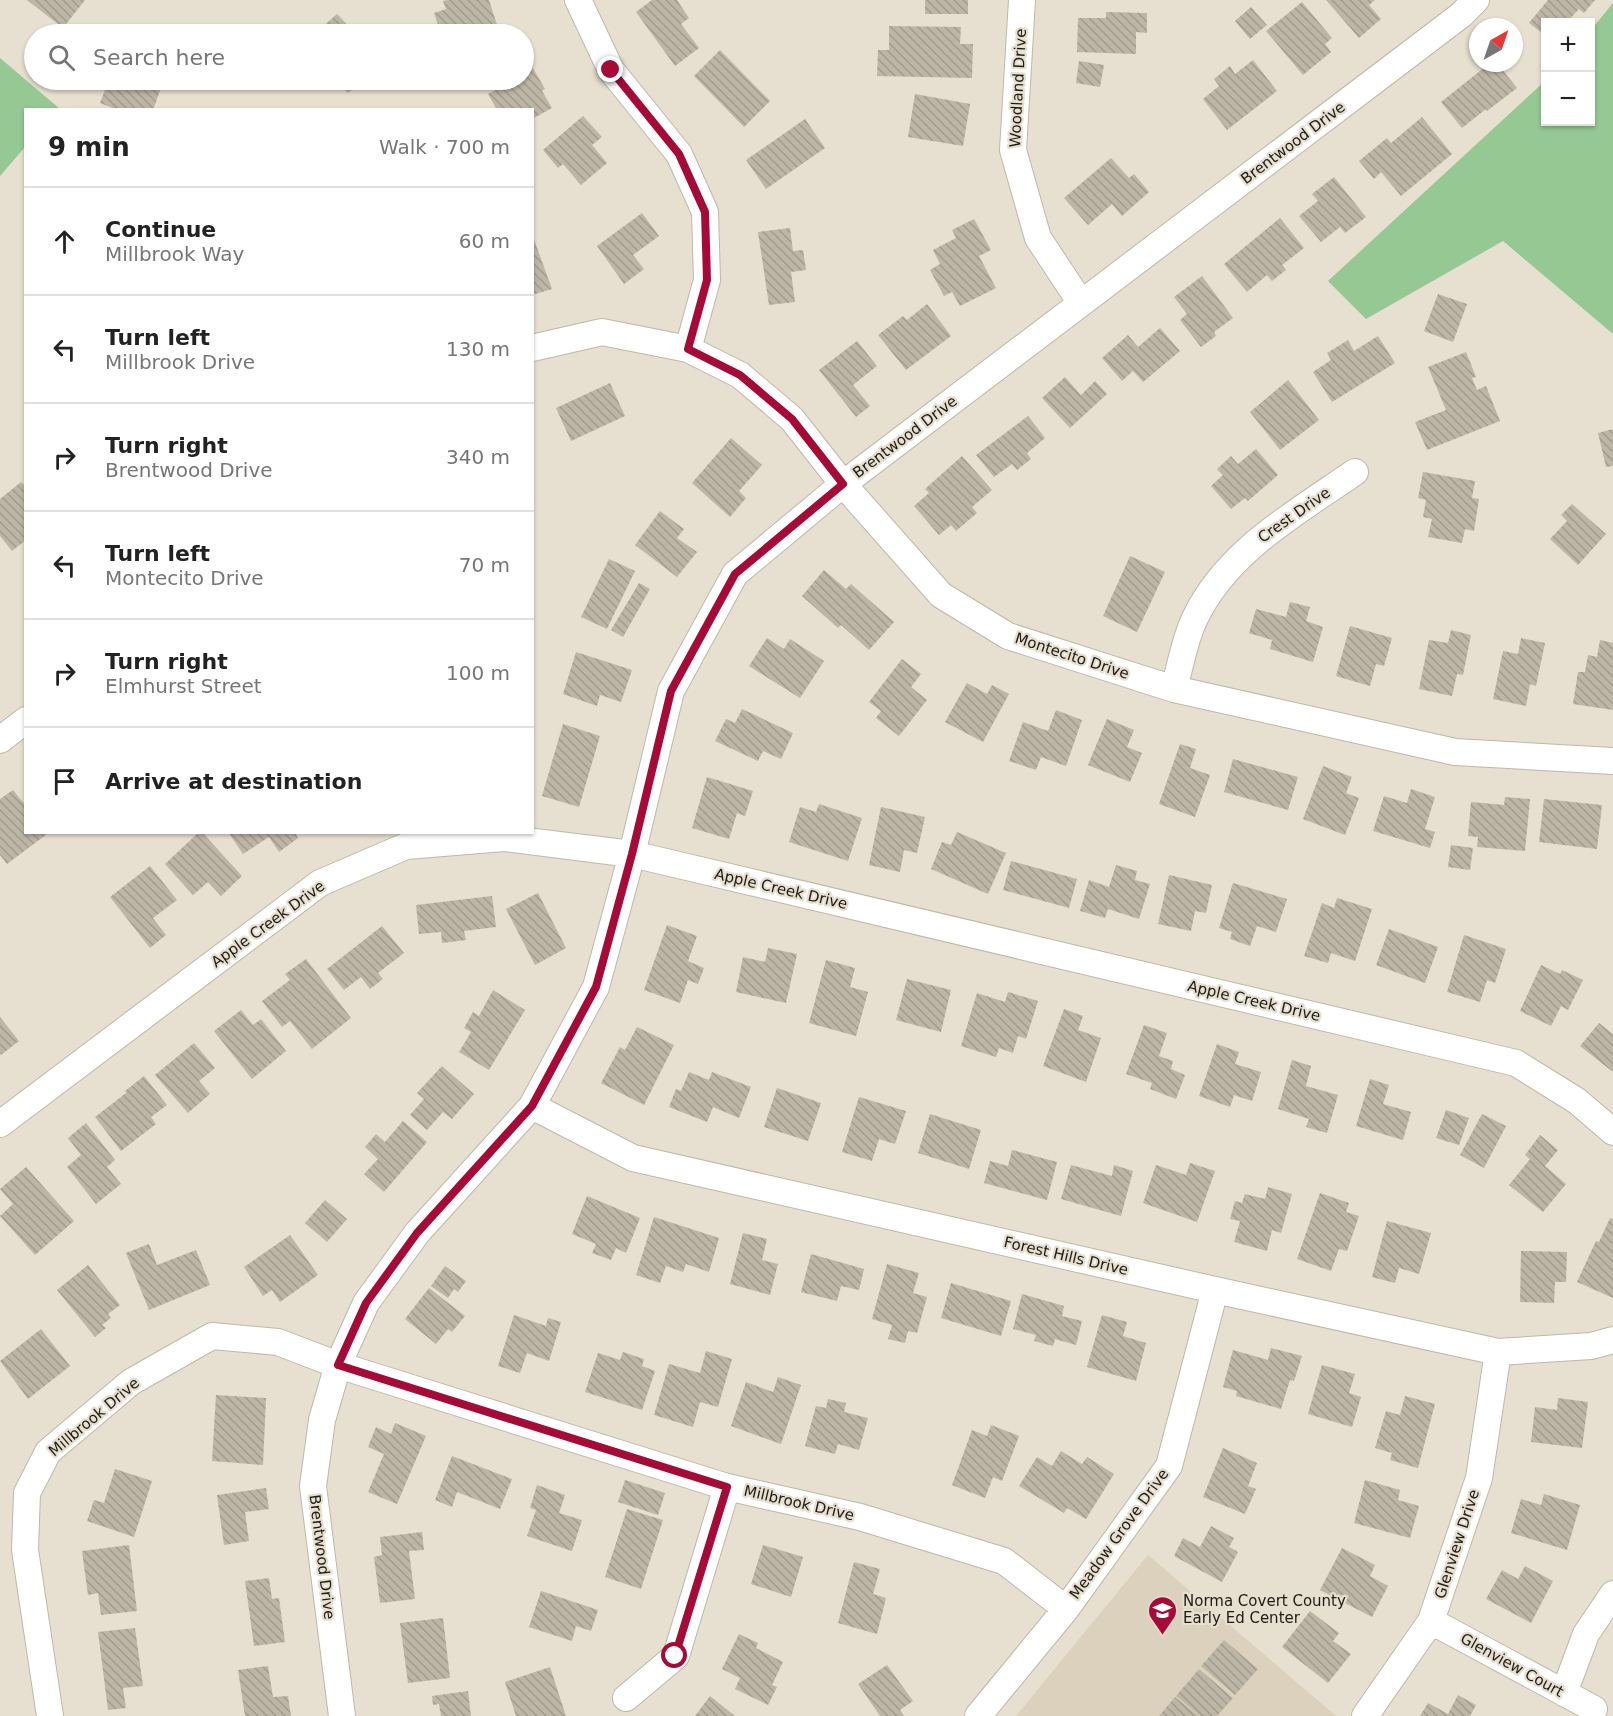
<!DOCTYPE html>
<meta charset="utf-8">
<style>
:root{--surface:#fff;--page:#f2f2f2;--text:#222;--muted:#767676;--line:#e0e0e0}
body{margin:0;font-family:"DejaVu Sans",sans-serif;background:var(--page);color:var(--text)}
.controls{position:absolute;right:18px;top:18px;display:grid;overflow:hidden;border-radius:0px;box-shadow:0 2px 4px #0004}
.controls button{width:54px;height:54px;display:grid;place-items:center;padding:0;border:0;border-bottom:2px solid var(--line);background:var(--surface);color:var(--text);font:30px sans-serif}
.compass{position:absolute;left:1469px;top:18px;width:54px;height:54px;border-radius:50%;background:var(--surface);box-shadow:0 2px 4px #0004;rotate:40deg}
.stop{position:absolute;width:18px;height:18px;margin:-14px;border:4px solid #a60b38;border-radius:50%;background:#fff}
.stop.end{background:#a60b38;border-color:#fff;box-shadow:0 2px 6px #0008}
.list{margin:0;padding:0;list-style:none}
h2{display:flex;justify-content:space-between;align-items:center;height:78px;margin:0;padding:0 24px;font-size:26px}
h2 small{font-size:20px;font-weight:400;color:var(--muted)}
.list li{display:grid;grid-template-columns:39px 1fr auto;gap:18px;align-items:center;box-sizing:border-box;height:108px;padding:0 24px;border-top:2px solid var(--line)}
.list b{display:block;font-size:22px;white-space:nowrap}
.list p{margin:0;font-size:20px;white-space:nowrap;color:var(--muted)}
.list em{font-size:20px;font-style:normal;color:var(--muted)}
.icon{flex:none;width:33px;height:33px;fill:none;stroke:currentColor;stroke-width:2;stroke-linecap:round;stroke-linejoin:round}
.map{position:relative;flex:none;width:1613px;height:1716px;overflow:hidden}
.search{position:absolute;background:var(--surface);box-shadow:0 2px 4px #0004;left:24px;top:24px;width:510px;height:66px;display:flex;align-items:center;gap:15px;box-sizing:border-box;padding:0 21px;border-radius:33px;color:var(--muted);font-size:22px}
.panel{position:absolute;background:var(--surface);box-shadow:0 2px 4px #0004;left:24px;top:108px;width:510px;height:726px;border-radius:0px}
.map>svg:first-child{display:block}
</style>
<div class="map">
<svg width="1613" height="1716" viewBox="0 0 1613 1716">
<defs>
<pattern id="building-back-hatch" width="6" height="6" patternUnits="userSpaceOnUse" patternTransform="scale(1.5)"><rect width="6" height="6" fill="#bdb6a6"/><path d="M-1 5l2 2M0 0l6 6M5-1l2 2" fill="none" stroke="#a29c8e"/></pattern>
</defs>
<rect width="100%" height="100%" fill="#e7dfcf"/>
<path fill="#dcd1bc" d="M1148 1555 1336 1716H1016Z"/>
<path fill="#95c892" d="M1613 3V334L1503 241 1366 319 1328 281 1545 81 1546 122H1590L1591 30Z
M0 58 60 109 26 110 25 147 0 176Z"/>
<path fill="url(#building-back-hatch)" d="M27 0H85L63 28Z
M447 0H489L500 34H441L434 13 446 9 443 1Z
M652 0H677L689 18 681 24 699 48 675 66 636 12Z
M925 0H968V14H925Z
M1326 0H1375L1369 5 1381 19 1359 38Z
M1548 0H1595L1584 13 1579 9 1567 22H1546V36L1529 23Z
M1302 2 1332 38 1325 44 1331 52 1303 75 1266 31Z
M1251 7 1267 25 1250 39 1235 21Z
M1106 12 1147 13V33L1136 32V54L1077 52 1078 18H1106Z
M337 14 356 34H314Z
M889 26 961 27 960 44H973L972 78 877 76 878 50H889Z
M720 50 770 101 744 127 694 76Z
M1253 60 1277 91 1227 130 1203 99 1219 86 1214 79 1230 66 1235 74Z
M1079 61 1104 65 1100 87 1076 83Z
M1490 63H1497L1517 88 1487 111 1486 109 1462 128 1441 102Z
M533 68 545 89 542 91 552 108 532 119V110H497L488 94 514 80H524V74Z
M109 80H137L161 88 153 110H118L100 103Z
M335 80H363L348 93Z
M915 94 970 104 963 146 908 137Z
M583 116 602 137 592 145 607 163 581 185 563 164 558 168 543 150Z
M1422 117 1452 154 1401 196 1381 172 1374 179 1359 161 1387 138 1391 143Z
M805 119 825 148 766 189 746 160Z
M1111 158 1129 178 1134 174 1149 192 1122 216 1112 204 1088 225 1064 198Z
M1334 177 1366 217 1345 233 1340 227 1321 242 1299 216 1318 201 1312 194Z
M642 213 659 236 633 255 644 269 624 284 597 246Z
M1280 218 1304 248 1282 265 1286 270 1272 281 1267 275 1247 292 1224 264Z
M974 219 991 250 979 256 996 288 960 306 952 292 944 296 930 270 940 264 933 250 956 238 952 230Z
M790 228 793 251 803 250 806 270 791 272 795 302 769 305 758 232Z
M532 234 552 289 532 295Z
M1202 276 1233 318 1214 332 1216 336 1201 347 1180 320 1187 314 1174 297Z
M1438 294 1467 304 1453 342 1424 331Z
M927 304 951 336 906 370 878 335 903 316 907 320Z
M1160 328 1180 351 1143 382 1133 371 1122 381 1102 358 1128 335 1138 347Z
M1378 336 1395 363 1332 402 1313 372 1331 360 1327 353 1348 340 1354 351Z
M857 341 877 366 853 385 870 406 856 417 819 370Z
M1466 352 1476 377 1472 378 1477 390 1486 386 1500 421 1427 450 1415 422 1446 410 1428 367Z
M1065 377 1081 395 1095 381 1107 394 1070 428 1042 398Z
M1288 380 1319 420 1280 450 1250 412Z
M610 383 625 416 571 441 556 408Z
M1028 416 1045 438 1027 453 1031 459 1017 470 1012 464 994 477 976 455Z
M1613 429V466L1606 467 1598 433Z
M731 438 762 465 739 491 746 498 730 517 692 483Z
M1256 449 1278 475 1248 501 1245 498 1231 509 1211 486 1223 475 1217 469 1231 456 1238 464Z
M962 456 992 490 972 507 977 513 956 531 951 525 939 535 914 506 929 493 925 489Z
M1423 472 1475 481 1472 498 1479 499 1474 531 1465 529 1462 543 1428 537 1432 519 1423 517 1426 500 1418 498Z
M21 482 26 487V540L12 551 0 536V499Z
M1572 504 1606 534 1578 565 1550 539 1567 521 1561 515Z
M660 511 684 529 677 538 697 552 677 577 635 545Z
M1130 556 1165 572 1137 632 1103 616Z
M609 559 635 571 607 629 581 617Z
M824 570 846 589 851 584 894 622 869 650 841 625 838 628 802 596Z
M639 583 650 589 623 637 611 630Z
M1290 602 1310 607 1306 621 1323 627 1313 662 1270 649 1272 640 1249 633 1256 609 1286 617Z
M1350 626 1392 638 1384 666 1376 664 1370 686 1336 676Z
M1451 630 1471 635 1463 675 1457 674 1452 696 1419 689 1429 640 1448 643Z
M767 638 784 649 790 639 824 661 800 698 749 666Z
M1521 638 1545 643 1536 686 1530 684 1526 706 1493 699 1503 651 1518 654Z
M1600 640 1613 643V710L1573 704 1578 672H1585L1588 655 1597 657Z
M576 652 632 670 621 702 600 695 597 706 563 694Z
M902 659 921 674 911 687 927 700 899 736 876 718 881 711 869 702Z
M967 683 987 694 992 685 1009 694 983 742 945 722Z
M742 709 793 733 781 759 763 751 758 761 715 741 726 719 735 723Z
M1056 710 1082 720 1066 766 1041 757 1036 770 1009 761 1023 722 1048 731Z
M1107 719 1134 730 1127 747 1142 753 1130 782 1088 765Z
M563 724 600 736 579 807 542 796Z
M1180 744 1196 749 1190 768 1210 775 1195 817 1159 804Z
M1233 759 1298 777 1288 810 1224 792Z
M1323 766 1352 777 1346 793 1359 798 1345 835 1303 819Z
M707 777 753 791 745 816 737 813 729 839 692 828Z
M1411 789 1435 797 1425 829 1435 832 1430 848 1373 831 1384 796 1407 803Z
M13 790 26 806V832L47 834 7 864 0 855V799Z
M1505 797 1530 799 1525 851 1477 847 1478 837 1468 836 1471 802 1504 805Z
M1544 799 1602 805 1597 849 1539 842Z
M819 804 862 818 848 861 789 842 800 807 816 812Z
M881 807 925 817 917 853 904 850 900 872 869 865Z
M199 832H202L242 876 221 896 208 882 193 895 165 864Z
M228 832H295L298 838 279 852 269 837 243 854Z
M957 832 1006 853 988 894 931 869 942 842 951 845Z
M1451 845 1473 848 1470 870 1448 867Z
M1011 861 1077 879 1069 908 1003 890Z
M1116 865 1137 871 1135 880 1150 884 1139 919 1108 909 1105 918 1080 911 1089 880 1109 887Z
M150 866 177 900 153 918 166 935 150 948 110 897Z
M1169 875 1212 885 1206 913 1195 911 1191 931 1158 924Z
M1233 883 1287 899 1276 932 1257 926 1250 946 1230 939 1232 932 1219 928Z
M538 893 566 948 535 965 506 909Z
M492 896 496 927 464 931 466 940 442 943 441 932 419 934 416 905Z
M1337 898 1372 909 1355 961 1331 953 1328 963 1304 956 1322 903 1334 908Z
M667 925 697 936 688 961 704 968 698 984 688 980 680 1003 644 990Z
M382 926 404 953 378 973 383 979 370 989 361 977 344 990 327 969Z
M1389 929 1438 947 1425 983 1376 965Z
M1464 935 1506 949 1495 983 1487 980 1480 1002 1447 992Z
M768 948 797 954 786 1003 736 992 743 957 765 962Z
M306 959 351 1018 312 1049 290 1021 282 1027 262 1001 290 980 285 974Z
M826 960 855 968 850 987 868 992 856 1036 809 1023Z
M1541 965 1560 974 1562 970 1583 980 1568 1010 1561 1006 1551 1026 1520 1011Z
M907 979 951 990 941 1032 896 1020Z
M493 990 525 1010 489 1070 459 1052 471 1032 464 1028 473 1012 479 1016Z
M1008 992 1038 1001 1026 1039 1018 1036 1013 1053 999 1048 996 1057 961 1046 977 993 1005 1002Z
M1064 1009 1083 1016 1078 1030 1101 1038 1086 1082 1043 1066Z
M241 1010 253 1025 261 1019 286 1051 252 1079 214 1031Z
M0 1017 19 1041 1 1055 0 1053Z
M1599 1023 1613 1034V1072L1580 1046Z
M1144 1025 1167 1033 1159 1056 1173 1061 1171 1069 1185 1075 1176 1099 1150 1089 1152 1083 1126 1074Z
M637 1027 674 1045 644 1105 601 1083 620 1047 625 1050Z
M194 1043 215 1068 199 1081 210 1094 188 1113 155 1075Z
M1217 1044 1239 1052 1235 1064 1261 1072 1252 1101 1234 1095 1230 1107 1199 1096Z
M1292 1060 1311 1066 1306 1086 1338 1095 1327 1133 1306 1127 1309 1119 1278 1109Z
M442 1066 474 1094 452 1119 443 1112 427 1130 410 1115 424 1099 417 1093Z
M689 1072 709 1080 712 1072 751 1087 739 1118 713 1107 707 1122 669 1107 676 1089 681 1091Z
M144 1076 167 1105 151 1117 156 1124 121 1151 95 1117 126 1093 125 1091Z
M1370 1079 1389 1085 1383 1104 1411 1112 1403 1140 1356 1126Z
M777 1088 821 1103 808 1141 764 1127Z
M859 1097 906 1111 895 1144 879 1139 872 1161 842 1152Z
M1446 1110 1469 1118 1459 1145 1436 1138Z
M930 1114 981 1130 969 1169 918 1153Z
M1482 1114 1506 1126 1484 1168 1460 1155Z
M403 1121 427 1142 384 1192 364 1174 378 1159 365 1147 376 1134 385 1142Z
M86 1123 115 1160 107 1167 121 1184 96 1204 67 1167 81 1155 68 1138Z
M1540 1135 1558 1150 1545 1166 1566 1184 1543 1212 1509 1185 1530 1159 1525 1155Z
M1012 1150 1057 1162 1047 1200 984 1183 990 1161 1008 1166Z
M1190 1163 1215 1171 1197 1222 1143 1203 1156 1165 1186 1175Z
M1071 1165 1112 1176 1114 1165 1133 1171 1121 1216 1061 1199Z
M26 1167 74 1221 35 1255 0 1216 13 1204 0 1189Z
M1268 1187 1292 1194 1281 1233 1272 1230 1267 1251 1234 1242 1240 1221 1230 1219 1235 1201 1242 1203 1245 1194 1265 1199Z
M1320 1193 1349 1203 1346 1212 1359 1216 1347 1251 1339 1249 1331 1271 1297 1259Z
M587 1196 640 1218 626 1253 616 1248 611 1260 592 1253 596 1244 572 1234Z
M325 1200 347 1219 327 1242 305 1223Z
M654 1217 719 1238 709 1272 686 1264 683 1272 666 1266 660 1283 636 1275Z
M1610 1218 1613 1219V1298L1577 1282 1596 1241 1599 1242Z
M1387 1221 1431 1233 1419 1274 1399 1268 1395 1283 1372 1277Z
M743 1233 767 1239 762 1260 778 1264 770 1295 730 1284Z
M290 1235 318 1275 280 1302 272 1290 263 1296 244 1267Z
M149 1244 157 1265 196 1250 210 1285 149 1310 126 1253Z
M1521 1251 1567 1252 1566 1282H1555L1554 1303 1520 1302Z
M811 1254 864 1269 859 1290 841 1286 837 1301 801 1292Z
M887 1264 919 1273 913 1293 927 1297 917 1333 908 1331 905 1343 888 1339 892 1325 872 1319Z
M88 1265 120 1305 108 1314 111 1318 102 1325 106 1328 95 1337 57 1290Z
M445 1266 466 1281 458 1292 454 1289 448 1298 431 1286Z
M951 1283 1011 1301 1001 1336 941 1318Z
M429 1288 465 1316 452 1332 448 1329 436 1344 405 1319Z
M1022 1294 1064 1306 1062 1316 1082 1321 1076 1345 1055 1339 1053 1346 1034 1341 1036 1335 1013 1329Z
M514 1315 546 1326 548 1318 561 1322 549 1361 527 1353 520 1373 498 1366Z
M1102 1315 1127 1322 1123 1336 1146 1343 1136 1381 1087 1367Z
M41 1329 70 1366 28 1399 0 1361Z
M1271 1348 1302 1356 1294 1381 1290 1380 1281 1409 1236 1396 1237 1391 1223 1387 1233 1350 1268 1360Z
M706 1351 732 1359 718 1407 700 1402 693 1427 654 1415 669 1364 700 1373Z
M623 1352 644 1359 642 1366 655 1371 642 1410 585 1392 598 1353 620 1360Z
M1322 1365 1355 1374 1349 1393 1361 1397 1352 1427 1308 1414Z
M778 1377 801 1385 781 1444 731 1426 746 1382 773 1392Z
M216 1395 266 1398 263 1465 212 1461Z
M1405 1396 1435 1404 1418 1468 1390 1460 1392 1453 1375 1448 1386 1411 1400 1415Z
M1558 1398 1588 1402 1582 1448 1531 1442 1535 1407 1557 1410Z
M828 1399 846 1403 844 1412 868 1418 859 1450 838 1444 835 1454 805 1446 816 1406 826 1408Z
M395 1423 426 1436 397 1504 368 1492 384 1454 368 1447 376 1427 391 1434Z
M991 1425 1019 1436 1002 1481 993 1477 985 1498 952 1485 972 1430 987 1436Z
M1223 1448 1257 1463 1248 1486 1256 1489 1245 1514 1203 1497Z
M1061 1451 1082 1464 1087 1457 1114 1474 1086 1519 1067 1508 1064 1513 1019 1486 1037 1457 1052 1466Z
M452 1456 512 1479 500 1509 457 1492 452 1507 435 1500Z
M115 1469 152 1481 134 1537 87 1521 94 1500 104 1503Z
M625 1480 665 1493 658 1515 618 1502Z
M1365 1480 1400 1490 1398 1500 1419 1506 1410 1538 1354 1523Z
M537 1485 565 1495 559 1513 582 1520 572 1551 527 1536 536 1510 530 1508Z
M266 1488 269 1509 245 1512 249 1541 224 1545 217 1495Z
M1544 1494 1580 1505 1567 1550 1511 1533 1521 1499 1541 1505Z
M627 1509 663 1520 641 1589 605 1577Z
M1211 1526 1234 1538 1229 1547 1238 1552 1222 1582 1174 1556 1183 1538 1200 1547Z
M422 1532 424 1550 409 1551 415 1599 380 1603 374 1557 382 1555 380 1537Z
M129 1545 137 1611 101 1615 98 1593 88 1595 82 1551Z
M763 1545 803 1557 791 1597 751 1584Z
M1342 1548 1375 1565 1370 1576 1388 1586 1372 1617 1320 1590Z
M854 1562 880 1569 873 1594 886 1598 877 1634 838 1623Z
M1525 1566 1553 1581 1531 1623 1486 1599 1502 1570 1518 1579Z
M269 1578 272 1599 279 1598 285 1642 254 1646 245 1581Z
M541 1591 598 1610 591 1631 576 1626 572 1641 529 1627Z
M1310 1611 1339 1633 1333 1641 1351 1654 1328 1683 1282 1647Z
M443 1618 450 1678 408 1683 400 1623Z
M135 1628 143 1686 123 1688 126 1708 108 1710 98 1632Z
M739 1634 758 1643 756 1648 783 1662 772 1685 777 1687 768 1705 735 1689 740 1678 722 1669Z
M1224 1640 1258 1669 1235 1695 1201 1666Z
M887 1665 913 1701 900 1710 904 1716H880L858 1684Z
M268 1666 273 1697 288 1696 291 1716H245L238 1670Z
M550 1667 566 1716H516L505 1682Z
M1199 1669 1233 1698 1217 1716H1200L1176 1696Z
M468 1691 471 1716H441L439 1704 433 1705 432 1696Z
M1458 1695 1476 1705 1470 1716H1420L1428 1703 1448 1714Z
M710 1696 735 1716H695Z
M1175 1697 1199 1716H1159Z"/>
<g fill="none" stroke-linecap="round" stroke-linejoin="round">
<defs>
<path id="minor" d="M578 0 611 70 679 154 705 212 707 280 688 349
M1022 0 1013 150 1038 238 1081 303
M532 348 602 332 688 349 740 375 792 419 843 484 941 595 1008 636 1174 689 1455 752 1613 761
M1174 689C1180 667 1185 638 1195 618 1227 551 1296 513 1355 472
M0 740 26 720
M532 1106 633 1158 1215 1290 1498 1352 1591 1346 1613 1340
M0 1124 320 883 406 846 504 838 632 854 1516 1063 1577 1101 1613 1132
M1431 1621 1594 1709
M1564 1693 1586 1634 1613 1594
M626 1698 676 1656 727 1487
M50 1716 25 1550 27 1493 48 1452 131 1382 212 1336 278 1342 338 1365 727 1487 860 1517 1004 1561 1066 1609
M342 1716 313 1486 322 1420 338 1365 366 1303 417 1233 532 1106 596 987 632 854 671 691 735 574 843 484 1461 15 1476 0
M978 1716 1066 1609 1169 1466 1215 1290
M1365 1716 1431 1621 1479 1478 1498 1352"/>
</defs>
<use href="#minor" stroke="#bfb8a8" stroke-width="28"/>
<use href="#minor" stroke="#fff" stroke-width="26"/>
</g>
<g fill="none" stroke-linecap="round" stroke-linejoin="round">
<path stroke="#a60b38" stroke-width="8" d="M611 70 679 154 705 212 707 280 688 349 740 375 792 419 843 484 735 574 671 691 632 854 596 987 532 1106 417 1233 366 1303 338 1365 727 1487 675 1656"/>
</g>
<defs>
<symbol id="school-pin" viewBox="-11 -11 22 30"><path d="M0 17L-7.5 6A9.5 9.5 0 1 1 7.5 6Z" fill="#a60b38" stroke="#e7dfcf"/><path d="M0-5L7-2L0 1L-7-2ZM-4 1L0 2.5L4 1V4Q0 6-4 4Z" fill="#fff"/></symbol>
</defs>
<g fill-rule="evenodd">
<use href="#school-pin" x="1146" y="1594" width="33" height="45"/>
</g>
<g text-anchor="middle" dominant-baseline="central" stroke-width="4.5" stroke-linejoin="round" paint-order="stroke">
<g font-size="15" fill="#1e1b15" stroke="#e7dfcf">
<text transform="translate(1018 88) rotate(-87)">Woodland Drive</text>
<text transform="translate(1293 143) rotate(-37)">Brentwood Drive</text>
<text transform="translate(905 437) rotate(-37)">Brentwood Drive</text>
<text transform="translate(1294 515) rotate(-35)">Crest Drive</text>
<text transform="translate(1072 656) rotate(18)">Montecito Drive</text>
<text transform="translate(781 889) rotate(13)">Apple Creek Drive</text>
<text transform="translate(268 924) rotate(-36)">Apple Creek Drive</text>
<text transform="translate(1254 1001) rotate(13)">Apple Creek Drive</text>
<text transform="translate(1066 1256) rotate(13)">Forest Hills Drive</text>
<text transform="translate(94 1417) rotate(-40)">Millbrook Drive</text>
<text transform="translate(799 1503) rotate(13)">Millbrook Drive</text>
<text transform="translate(1119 1534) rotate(-54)">Meadow Grove Drive</text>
<text transform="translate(1457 1544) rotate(-72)">Glenview Drive</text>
<text transform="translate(322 1557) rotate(83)">Brentwood Drive</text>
<text transform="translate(1512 1665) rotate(29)">Glenview Court</text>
</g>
<g font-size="15" fill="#1e1b15" stroke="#e7dfcf" text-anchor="start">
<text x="1183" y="1601">Norma Covert County<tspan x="1183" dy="17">Early Ed Center</tspan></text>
</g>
</g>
</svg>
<div class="controls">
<button>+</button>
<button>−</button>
</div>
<svg class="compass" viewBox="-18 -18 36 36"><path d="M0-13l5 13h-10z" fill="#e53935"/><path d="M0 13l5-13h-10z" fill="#767676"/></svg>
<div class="stop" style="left:675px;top:1656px"></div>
<div class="stop end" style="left:611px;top:70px"></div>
<div class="search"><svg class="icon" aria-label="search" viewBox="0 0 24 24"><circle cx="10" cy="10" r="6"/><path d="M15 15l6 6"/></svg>Search here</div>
<section class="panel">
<h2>9 min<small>Walk · 700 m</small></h2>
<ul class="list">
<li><svg class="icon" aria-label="ahead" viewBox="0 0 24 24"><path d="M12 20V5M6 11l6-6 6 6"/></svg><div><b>Continue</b><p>Millbrook Way</p></div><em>60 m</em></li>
<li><svg class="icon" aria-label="left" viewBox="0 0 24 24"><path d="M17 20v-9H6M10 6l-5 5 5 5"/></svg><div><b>Turn left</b><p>Millbrook Drive</p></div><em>130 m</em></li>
<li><svg class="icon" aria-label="right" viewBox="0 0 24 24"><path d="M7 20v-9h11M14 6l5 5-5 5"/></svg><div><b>Turn right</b><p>Brentwood Drive</p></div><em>340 m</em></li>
<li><svg class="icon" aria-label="left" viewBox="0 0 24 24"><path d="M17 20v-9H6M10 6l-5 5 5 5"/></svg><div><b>Turn left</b><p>Montecito Drive</p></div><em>70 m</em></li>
<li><svg class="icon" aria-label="right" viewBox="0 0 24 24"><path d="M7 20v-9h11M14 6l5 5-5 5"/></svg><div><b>Turn right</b><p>Elmhurst Street</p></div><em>100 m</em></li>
<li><svg class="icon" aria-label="arrive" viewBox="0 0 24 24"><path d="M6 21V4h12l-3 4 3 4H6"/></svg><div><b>Arrive at destination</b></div></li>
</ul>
</section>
</div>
